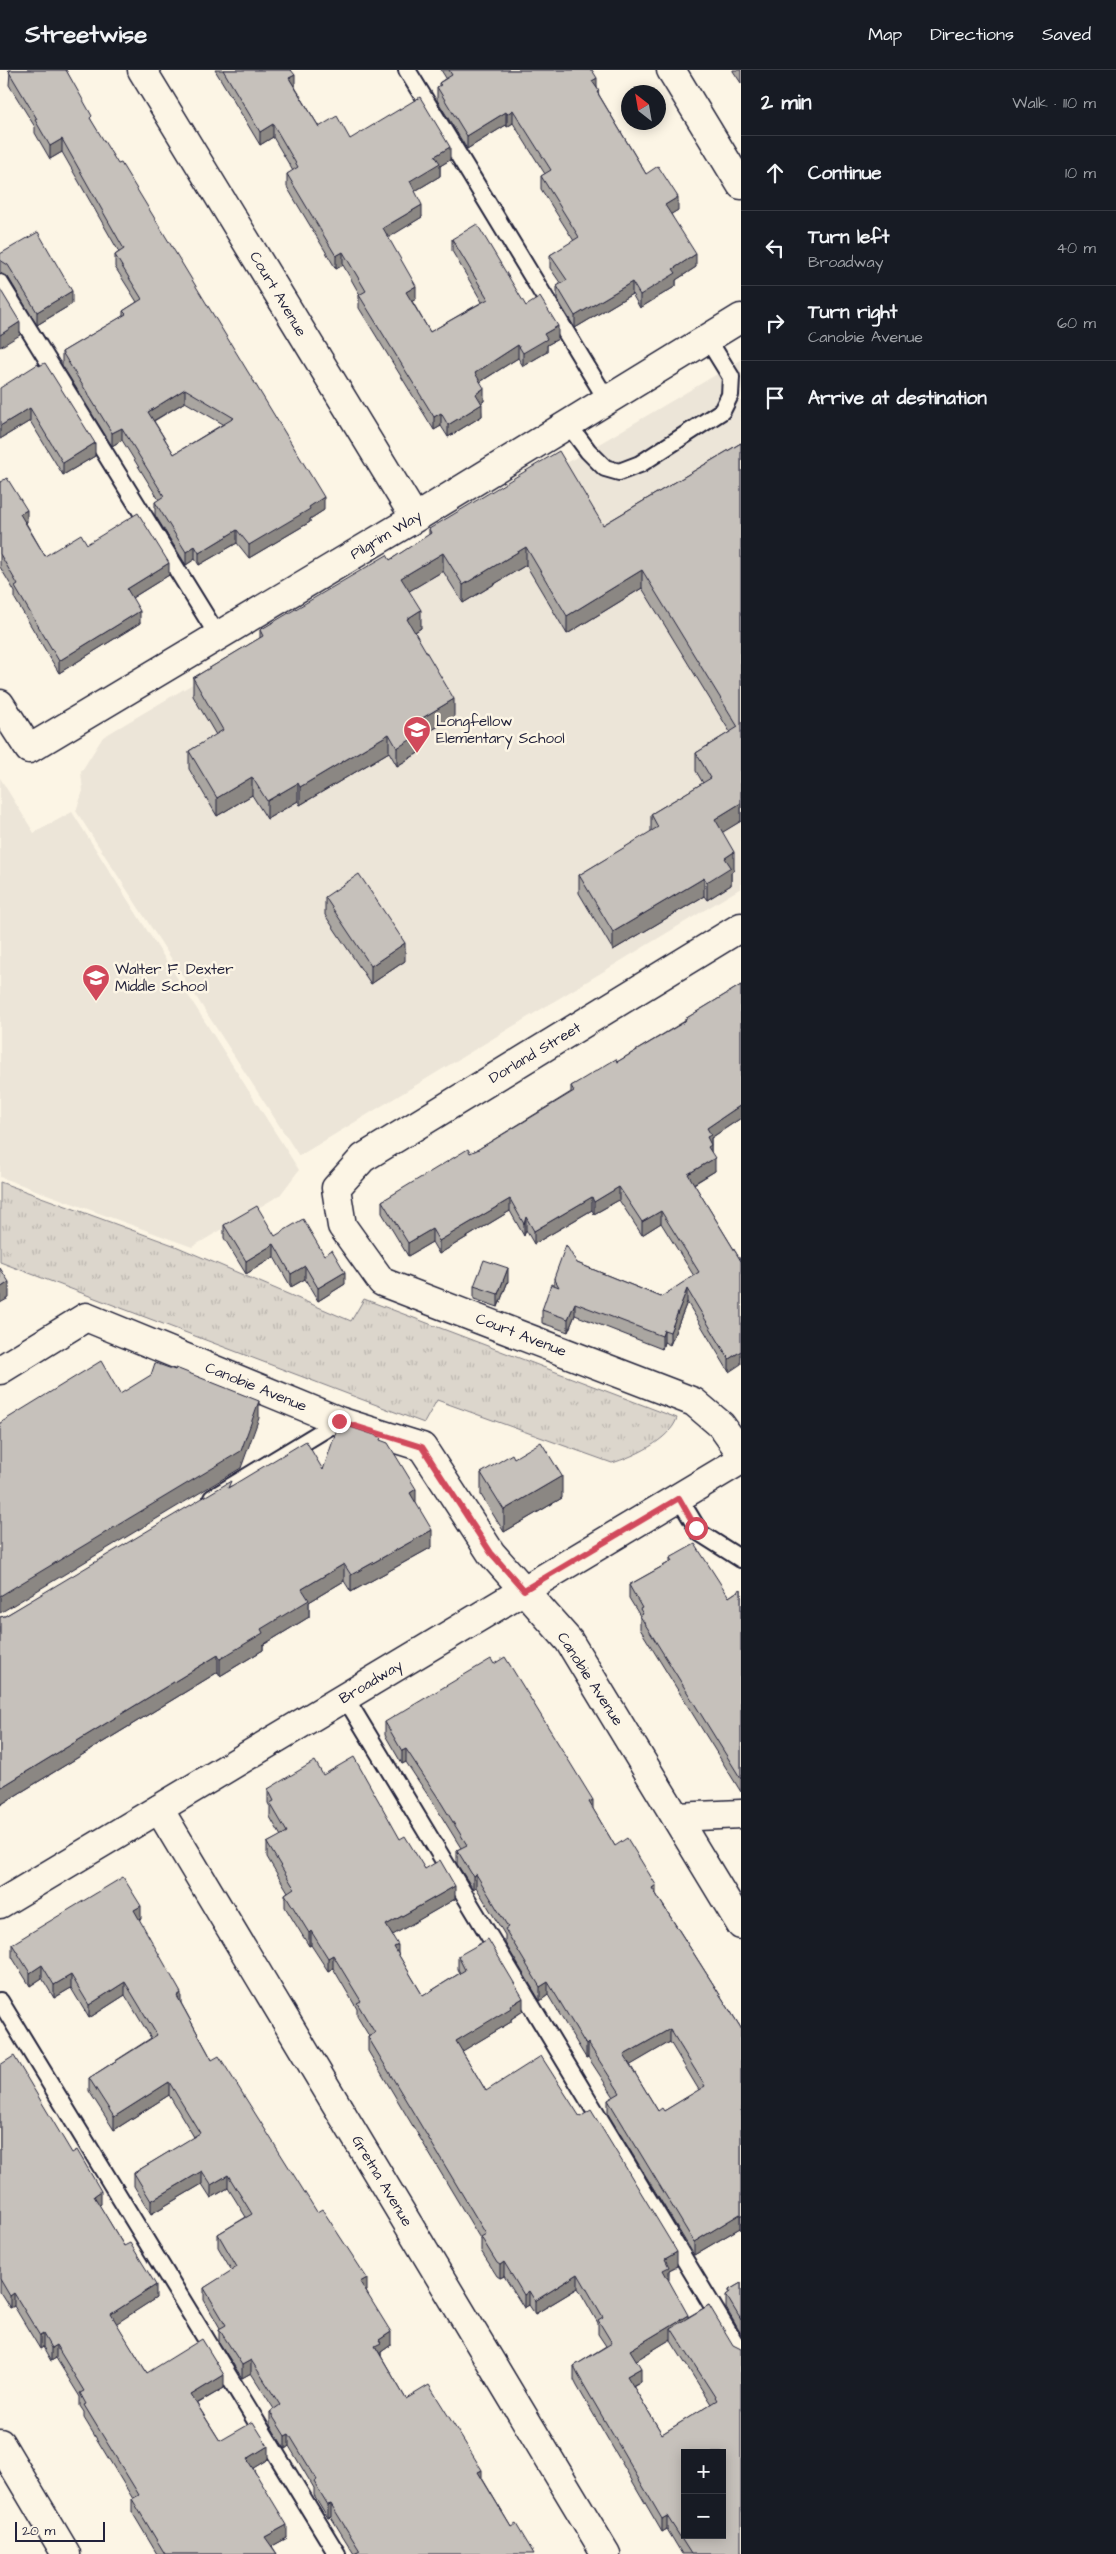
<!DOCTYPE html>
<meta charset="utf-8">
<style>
:root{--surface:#171b24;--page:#242831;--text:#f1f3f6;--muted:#9ea1a6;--line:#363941}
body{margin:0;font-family:"Architects Daughter",sans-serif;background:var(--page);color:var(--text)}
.controls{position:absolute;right:15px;bottom:15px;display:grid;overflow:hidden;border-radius:0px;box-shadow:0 2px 12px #0003}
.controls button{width:45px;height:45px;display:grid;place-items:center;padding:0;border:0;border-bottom:1px solid var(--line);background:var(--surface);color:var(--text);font:25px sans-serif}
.compass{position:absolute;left:621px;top:15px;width:45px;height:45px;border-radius:50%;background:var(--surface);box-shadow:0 2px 12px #0003;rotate:329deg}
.scale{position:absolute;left:15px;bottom:12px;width:90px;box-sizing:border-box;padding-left:5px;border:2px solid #22223b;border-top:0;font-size:14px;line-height:18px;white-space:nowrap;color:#22223b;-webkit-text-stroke:4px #fcf5e5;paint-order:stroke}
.stop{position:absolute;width:15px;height:15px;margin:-11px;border:4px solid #d1495b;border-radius:50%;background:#fff}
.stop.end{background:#d1495b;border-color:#fff;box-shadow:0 1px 5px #0008}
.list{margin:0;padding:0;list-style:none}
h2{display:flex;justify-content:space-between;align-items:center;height:65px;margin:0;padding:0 20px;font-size:21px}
h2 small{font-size:16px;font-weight:400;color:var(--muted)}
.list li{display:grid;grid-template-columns:32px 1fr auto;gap:15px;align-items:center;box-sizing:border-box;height:75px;padding:0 20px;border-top:1px solid var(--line)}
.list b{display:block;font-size:19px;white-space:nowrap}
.list p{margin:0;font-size:16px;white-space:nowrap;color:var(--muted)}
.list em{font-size:16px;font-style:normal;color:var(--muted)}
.icon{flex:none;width:28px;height:28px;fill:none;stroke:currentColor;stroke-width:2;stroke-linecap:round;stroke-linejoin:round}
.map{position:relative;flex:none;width:741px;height:2484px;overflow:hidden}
header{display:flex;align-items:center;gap:30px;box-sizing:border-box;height:70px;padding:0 25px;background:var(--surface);border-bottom:1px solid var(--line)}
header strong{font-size:24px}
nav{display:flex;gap:28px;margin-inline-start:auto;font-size:18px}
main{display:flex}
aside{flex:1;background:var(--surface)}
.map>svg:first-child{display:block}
</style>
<header>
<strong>Streetwise</strong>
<nav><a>Map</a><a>Directions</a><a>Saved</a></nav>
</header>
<main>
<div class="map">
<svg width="741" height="2484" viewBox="0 0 741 2484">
<defs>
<pattern id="park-tufts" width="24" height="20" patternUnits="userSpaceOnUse" patternTransform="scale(1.25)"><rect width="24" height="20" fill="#dcd6cc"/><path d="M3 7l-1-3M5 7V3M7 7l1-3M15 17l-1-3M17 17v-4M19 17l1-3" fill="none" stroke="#bcb7b0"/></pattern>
</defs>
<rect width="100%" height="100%" fill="#fcf5e5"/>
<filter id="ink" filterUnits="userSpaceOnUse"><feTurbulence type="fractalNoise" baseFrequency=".02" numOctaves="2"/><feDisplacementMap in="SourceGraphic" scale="10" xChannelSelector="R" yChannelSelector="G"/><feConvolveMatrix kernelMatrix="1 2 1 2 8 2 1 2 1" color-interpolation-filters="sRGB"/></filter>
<g filter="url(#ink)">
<path fill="#ece5d8" d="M741 290V818L299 1086 76 741 83 721 81 702 103 667Z
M0 708 34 763 72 742 299 1100 280 1125 192 1177 0 1107Z"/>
<path fill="url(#park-tufts)" stroke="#7f7c84" d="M0 1112 173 1175 351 1251 364 1229 677 1348C670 1370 633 1387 612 1393L437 1330 424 1353 0 1192Z"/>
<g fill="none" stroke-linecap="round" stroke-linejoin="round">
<defs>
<path id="lane" d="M407 0 607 330
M0 213 218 566
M568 354 588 381 605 398 619 402 640 394 722 341 730 325 731 307 707 268
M212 1428 339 1351
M679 1428 700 1463 741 1489
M345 1627 741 2283
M0 1931 337 2484"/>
<path id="street" d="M142 0 415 448
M671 0 741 115
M0 634 29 679 415 448 741 248
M741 857 363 1088 336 1118 342 1156 382 1212 694 1332 721 1355 741 1383
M0 1300 86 1247 339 1351 422 1377 491 1483 569 1571 741 1855
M159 1739 606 2484
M676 1747 741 1744
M0 2373 66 2484"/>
<path id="secondary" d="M0 1834 741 1390"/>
</defs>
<use href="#lane" stroke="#22223b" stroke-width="20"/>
<use href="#street" stroke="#22223b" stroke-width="31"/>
<use href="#secondary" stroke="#22223b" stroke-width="31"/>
<use href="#lane" stroke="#fcf5e5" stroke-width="16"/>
<use href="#street" stroke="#fcf5e5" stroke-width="28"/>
<use href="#secondary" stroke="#fcf5e5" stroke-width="28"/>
</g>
<path fill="#aaa6a1" stroke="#22223b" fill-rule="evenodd" d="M8 0H66L92 52 324 440 310 449V452L249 488 237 473 199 495 195 489 186 495 155 445V432L159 430 122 370 112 376 62 295V282L123 246V241L137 232 115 197V185L119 182 62 82 50 89 35 63V57L9 15 10 2ZM185 332 223 354 174 384 154 351Z
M215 0H291L295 17 319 57 350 69 450 90 440 96V106L415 121 422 147 388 167 416 229 412 231 430 262 482 232 452 181V169L526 236 558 269 547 275V282L523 296 518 288 480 312 484 331 481 333 482 346 448 367 441 356 434 360 359 238V225H360L343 195 336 199 287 117V104L293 101 273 67 260 75Z
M441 0H592L599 25 646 104 678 140 671 144 696 197 676 210V216L640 238 632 224 575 258 557 229V216L561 214 550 198V185L574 171 541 119V106L545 104 513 53 507 57 506 55 467 79 437 30V17L439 16V13L446 8Z
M733 0H741V13L733 1Z
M0 184 72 234 37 255 8 207 0 203Z
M38 294 95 386 63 405 30 351 0 369Z
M741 373V751L722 762 734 800 731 802V815L707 830 704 826 613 880 579 823V805L651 762V744L703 713 696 701V683L730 662 642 518 567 564 526 495 463 533 443 501 409 521 421 558 415 562 454 647 420 667V682L397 696 389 682 300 735 298 731 267 749 252 725 217 746 189 699V681L216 665 193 626V608L260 568V560L390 490 429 465V459L603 455Z
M0 412 27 452 26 453 45 486 87 474 169 505 132 528 140 553 59 603 15 529V522L0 497Z
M325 827 405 891 371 914 325 845Z
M741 915V1048L711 1068V1083L715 1101 694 1114 741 1191 729 1302 687 1232 670 1275 664 1272 662 1279 575 1245 568 1262 542 1253V1240L554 1215V1208L577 1193 661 1227 694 1206 661 1153 642 1165 619 1130 594 1144 592 1140 534 1174 526 1160 524 1166 510 1141 439 1184 432 1172 408 1186 382 1143V1131L470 1083 477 1080 571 1022V1016L617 992 685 951V949Z
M224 1155 275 1166 324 1185 345 1214 318 1231 305 1209 291 1217 274 1187 246 1204 224 1168Z
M508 1211 498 1237 474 1229V1216Z
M381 1371 416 1433 432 1477 351 1522 344 1511 309 1532V1547L263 1575V1580L220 1606 218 1602 0 1735V1547L5 1546 231 1416 323 1400Z
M514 1388 562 1428 504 1462 481 1425V1403Z
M670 1488 729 1527 741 1519V1722L640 1559V1546L629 1528V1515L670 1492Z
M385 1652 593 1739 615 1776 656 1824 741 1958V2160L740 2158 694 2185 608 2044V2030L614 2027 588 1987 586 1988 548 1925 540 1931 505 1873V1865L476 1817 473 1819 457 1794V1780L461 1778 437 1739 406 1692 402 1694 385 1665ZM670 1972 699 2020 664 2041H658L630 1995Z
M323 1705 400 1769 425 1799 455 1829 392 1865 398 1884 423 1926 460 1903 458 1899V1886L523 1941 511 1949V1952L462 1981 486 2021 580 2047 677 2196 669 2200 668 2210 688 2247 709 2235 741 2484H682L667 2459 662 2462 577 2316 574 2310V2296L606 2276 598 2264V2253L578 2218 535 2244 529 2235 524 2238 504 2206 500 2208 497 2206 481 2181V2170L368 1981V1967L369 1966 357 1946V1939L333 1898 328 1901 311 1875 309 1876 285 1837V1824L288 1822 267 1787V1773L281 1766 270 1747V1737L268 1733V1719ZM671 2269V2271L711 2334 662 2364 633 2316 641 2311 636 2290Z
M141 1849 139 1850 181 1933 212 1990 367 2221H366L391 2275 381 2282V2286L406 2329 482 2408 511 2457 354 2484 331 2447 328 2448 314 2425V2418L289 2376 285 2379 270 2355V2342L274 2339 251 2303 242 2308 219 2272V2259L220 2258 204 2230V2218L232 2201 218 2177V2164L246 2147 228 2118 211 2128 202 2114 151 2144 134 2116V2103L194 2067 169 2025 114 2060 89 2021V2008L151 1968 125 1925 89 1948 71 1918 54 1928 42 1908 30 1916 12 1887V1874Z
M0 1995 101 2134 99 2135 156 2228 116 2253 147 2303 224 2318 197 2334 220 2371 268 2389 253 2398 287 2468 272 2476 277 2484H157L132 2442V2429H133L84 2348V2342L80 2336V2327L56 2288 51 2291 43 2277 40 2279 14 2236 10 2238 0 2222Z
M741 2213V2264L726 2238V2225L729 2223V2220Z"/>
<path fill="#8b8783" stroke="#22223b" d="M295 5V18L289 8Z
M597 8V21L592 11Z
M513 40V53L507 57V44Z
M506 42V55L467 79V66Z
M273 54V67L260 75V62Z
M62 69V82L50 89V76Z
M450 77V90L440 96V106L410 124V111L435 86Z
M678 127V140L665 148V135Z
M422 135V147L383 171V158Z
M343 182V195L336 199V186Z
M696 184V197L676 210V216L640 238V225L673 199Z
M632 212V224L575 258V246Z
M416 216V229L406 235V222Z
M72 221V234L37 255V242Z
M20 252V265L0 277V265Z
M558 256V269L547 275V282L523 296V283L544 264Z
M518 275V288L475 315V303Z
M484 318V331L476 336V324Z
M185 319V332L148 354V342Z
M482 334V346L448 367V355Z
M30 338V351L0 369V356Z
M441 343V356L434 360V347Z
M122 358V370L112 376V363Z
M95 373V386L63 405V393Z
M324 427V440L310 449V452L249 488V475Z
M27 440V452L20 456V444Z
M237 460V473L199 495V483Z
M195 476V489L186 495V482Z
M526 477V495L463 533V515Z
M443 483V501L401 526V508Z
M169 493V505L127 531V519Z
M642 500V518L567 564V546Z
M421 540V558L407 567V549Z
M140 541V553L59 603V591Z
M454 629V647L420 667V682L397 696V678L414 653Z
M389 664V682L300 735V717Z
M252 707V725L217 746V728Z
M298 713V731L267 749V731Z
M741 733V751L715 767V749Z
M734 782V800L731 802V815L707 830V812L725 788Z
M704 808V826L613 880V862Z
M405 873V891L371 914V896Z
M741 1035V1048L711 1068V1087L708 1090 707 1058 729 1043Z
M715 1088V1101L688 1117V1104Z
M619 1117V1130L594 1144V1132Z
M592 1127V1140L534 1174V1161Z
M510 1129V1141L439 1184V1171Z
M661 1141V1153L642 1165V1152Z
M526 1147V1160L524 1166V1154Z
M432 1159V1172L408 1186V1173Z
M274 1174V1187L246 1204V1191Z
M305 1196V1209L291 1217V1204Z
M508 1198V1211L498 1237V1224Z
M345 1202V1214L318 1231V1218Z
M9 1212V1228L0 1233V1218Z
M687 1219V1232L670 1275V1262Z
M575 1233V1245L568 1262V1249Z
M664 1260V1272L662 1279V1266Z
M741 1281V1294L729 1302V1289Z
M259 1331V1348L241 1398 0 1543V1526Z
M562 1406V1428L504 1462V1440Z
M416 1419V1436L410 1423Z
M432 1460V1477L351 1522V1505Z
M344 1494V1511L309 1532V1547L263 1575V1580L220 1606V1589L261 1559 302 1519Z
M218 1585V1602L0 1735V1718Z
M406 1679V1692L402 1694V1681Z
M593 1730V1743L589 1732Z
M476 1804V1817L473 1819V1806Z
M656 1815V1829L652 1818Z
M455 1816V1829L386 1869V1855Z
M141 1836V1849L134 1853V1840Z
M311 1861V1875L309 1876V1863Z
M398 1875V1889L394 1877Z
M333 1885V1898L328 1901V1888Z
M42 1895V1908L30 1916V1903Z
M71 1905V1918L54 1928V1915Z
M125 1912V1925L89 1948V1935Z
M548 1912V1925L540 1931V1917Z
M181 1923V1936L177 1926Z
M523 1928V1941L511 1949V1952L456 1985V1971Z
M670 1959V1972L624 1999V1985Z
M588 1973V1987L586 1988V1975Z
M169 2012V2025L114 2060V2047Z
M202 2101V2114L151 2144V2131Z
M228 2105V2118L211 2128V2115Z
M101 2121V2134L94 2139V2126Z
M740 2144V2158L694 2185V2172Z
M677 2182V2196L669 2200V2210L663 2214V2200L665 2189Z
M504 2192V2206L500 2208V2195Z
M578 2204V2218L535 2244V2231Z
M367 2208V2221L360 2225V2212Z
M156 2215V2228L111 2257V2244Z
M529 2221V2235L524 2238V2225Z
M14 2223V2236L10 2238V2226Z
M688 2245V2259L671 2258V2269L630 2294V2280Z
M391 2262V2275L381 2282V2286L375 2276 379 2270Z
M43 2264V2277L40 2279V2266Z
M56 2275V2288L51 2291V2278Z
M251 2290V2303L242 2308V2295Z
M641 2298V2311L627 2319V2306Z
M224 2305V2318L191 2337V2325Z
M289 2364V2376L285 2379V2366Z
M268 2376V2389L247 2402V2389Z
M482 2400V2413L478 2402Z
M331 2434V2447L328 2448V2435Z
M667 2446V2459L662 2462V2449Z
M287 2455V2468L265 2480V2467Z"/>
<path fill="#c6c1bb" stroke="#22223b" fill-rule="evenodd" d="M11 0H66L92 46 90 48 118 94 121 93 324 427 309 437 310 439 249 475 237 460 199 483 195 476 186 482 155 432 164 426 122 358 112 363 62 282 126 244 123 241 142 229 115 185 124 179 62 69 50 76 35 50 37 49 9 2ZM185 319 234 348 174 384 148 342Z
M223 0H291L295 5 289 8 319 57 337 46 350 69 420 27 450 77 435 86 440 93 410 111 422 135 383 158 416 216 406 222 430 262 488 229 452 169 477 154 526 236 540 227 558 256 544 264 547 269 523 283 518 275 475 303 484 318 476 324 482 334 448 355 441 343 434 347 359 225 366 221 343 182 336 186 287 104 298 97 273 54 260 62Z
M449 0H592L597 8 592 11 599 21 597 22 646 104 658 96 678 127 665 135 696 184 673 199 676 203 640 225 632 212 575 246 557 216 567 210 550 185 579 167 541 106 551 100 513 40 507 44 506 42 467 66 437 17 441 15 439 13 452 5Z
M38 162 72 221 37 242 8 195 0 190V184Z
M0 219 20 252 0 265Z
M45 293 95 373 63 393 30 338 0 356V318L38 294 39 296Z
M741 373V733L715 749 734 782 725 788 731 797 707 812 704 808 613 862 579 805 658 757 651 744 711 708 696 683 738 657 642 500 567 546 526 477 463 515 443 483 401 508 421 540 407 549 454 629 414 653 420 664 397 678 389 664 300 717 298 713 267 731 252 707 217 728 189 681 223 660 193 608 263 566 260 560 387 485 390 490 431 463 429 459 559 381 603 455Z
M7 408 27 440 20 444 45 486 81 464 87 474 138 443 169 493 127 519 140 541 59 591 15 517 18 515 0 484V412Z
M359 804 405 873 371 896 325 827Z
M741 915V1035L729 1043 707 1058 711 1065 707 1067 711 1075 708 1077 715 1088 688 1104 741 1191V1281L729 1289 687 1219 670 1262 664 1260 662 1266 575 1233 568 1249 542 1240 551 1214 559 1217 554 1208 566 1175 577 1193 661 1227 699 1202 661 1141 642 1152 619 1117 594 1132 592 1127 534 1161 526 1147 524 1154 510 1129 439 1171 432 1159 408 1173 382 1131 468 1079 470 1083 477 1080 525 1051 574 1021 571 1016 616 989 617 992 686 951 685 949Z
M257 1136 275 1166 303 1149 324 1185 332 1180 345 1202 318 1218 305 1196 291 1204 274 1174 246 1191 224 1155Z
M484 1190 508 1198 498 1224 474 1216Z
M0 1198 9 1212 0 1218Z
M101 1291 120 1324 151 1305 155 1293 175 1300 176 1298 259 1331 241 1381 0 1526V1353Z
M339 1353 381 1367 380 1370 388 1373 416 1419 410 1423 432 1460 351 1505 344 1494 302 1519 309 1530 261 1559 263 1563 220 1589 218 1585 0 1718V1547L5 1546 231 1411 228 1418 306 1371 323 1400Z
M541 1372 562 1406 504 1440 481 1403 512 1384 514 1388Z
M695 1474 729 1527 741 1519V1709L640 1546 643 1544 640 1539 642 1538 629 1515 672 1491 670 1488Z
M505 1587 593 1730 589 1732 615 1776 627 1768 656 1815 652 1818 741 1958V2146L740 2144 694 2172 608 2030 620 2023 588 1973 586 1975 548 1912 540 1917 505 1859 508 1857 476 1804 473 1806 457 1780 467 1775 437 1726 406 1679 402 1681 385 1652 491 1589 494 1594ZM670 1959 705 2016 664 2041 662 2038 658 2041 624 1985Z
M354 1687 400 1769 405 1766 425 1799 440 1790 455 1816 386 1855 398 1875 394 1877 423 1926 465 1900 458 1886 488 1869 523 1928 510 1936 511 1938 456 1971 486 2021 541 1986 580 2047 591 2040 677 2182 665 2189 669 2197 663 2200 688 2245 630 2280 641 2298 627 2306 662 2364 717 2330 671 2258 709 2235 733 2275 741 2279V2484H691L667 2446 662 2449 577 2303 574 2296 612 2273 598 2250 603 2247 578 2204 535 2231 529 2221 524 2225 504 2192 500 2195 497 2193 481 2167 486 2164 368 1967 375 1963 357 1933 361 1931 333 1885 328 1888 311 1861 309 1863 285 1824 294 1818 267 1773 287 1762 270 1733 274 1731 268 1719 315 1691 323 1705ZM685 2383H722V2465H685Z
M123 1807 141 1836 134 1840 181 1923 177 1926 212 1990 219 1986 317 2142 322 2139 367 2208 360 2212 391 2262 379 2270 381 2273 375 2276 406 2329 429 2315 482 2400 478 2402 511 2457 516 2454 534 2484H354L360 2481 331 2434 328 2435 314 2412 317 2410 289 2364 285 2366 270 2342 280 2335 251 2290 242 2295 219 2259 226 2255 204 2218 237 2197 218 2164 252 2144 228 2105 211 2115 202 2101 151 2131 134 2103 200 2063 169 2012 114 2047 89 2008 157 1965 125 1912 89 1935 71 1905 54 1915 42 1895 30 1903 12 1874Z
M14 1986 72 2083 77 2080 101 2121 94 2126 124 2176 130 2173 156 2215 111 2244 147 2303 202 2269 224 2305 191 2325 220 2371 253 2352 268 2376 247 2389 287 2455 265 2467 277 2484H165L132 2429 139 2425 84 2335 86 2334 80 2323 84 2321 56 2275 51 2278 43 2264 40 2266 14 2223 10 2226 0 2209V1995Z
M741 2213V2250L726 2225 730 2222 729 2220Z"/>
</g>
<g fill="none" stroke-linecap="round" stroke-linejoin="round" filter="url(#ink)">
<path stroke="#d1495b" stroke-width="6" d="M339 1351 422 1377 491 1483 524 1520 679 1428 696 1458"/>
</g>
<defs>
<symbol id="school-pin" viewBox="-11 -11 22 30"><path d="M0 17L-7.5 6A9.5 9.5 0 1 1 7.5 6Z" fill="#d1495b" stroke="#fcf5e5"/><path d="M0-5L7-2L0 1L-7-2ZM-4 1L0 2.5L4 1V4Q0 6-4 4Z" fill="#fff"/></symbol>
</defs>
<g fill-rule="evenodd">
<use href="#school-pin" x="401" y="644" width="32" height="43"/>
<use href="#school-pin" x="80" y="892" width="32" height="43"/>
</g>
<g text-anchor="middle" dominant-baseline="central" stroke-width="5" stroke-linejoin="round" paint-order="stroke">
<g font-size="15" fill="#22223b" stroke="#fcf5e5">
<text transform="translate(278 224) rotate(59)">Court Avenue</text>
<text transform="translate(386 465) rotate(-31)">Pilgrim Way</text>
<text transform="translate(535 983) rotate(-31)">Dorland Street</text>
<text transform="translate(521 1265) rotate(21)">Court Avenue</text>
<text transform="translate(256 1317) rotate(22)">Canobie Avenue</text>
<text transform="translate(590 1609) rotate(57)">Canobie Avenue</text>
<text transform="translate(371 1612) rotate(-31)">Broadway</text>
<text transform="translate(382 2111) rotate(59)">Gretna Avenue</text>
</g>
<g font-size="15" fill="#22223b" stroke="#fcf5e5" text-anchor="start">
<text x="436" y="651">Longfellow<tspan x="436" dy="17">Elementary School</tspan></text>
<text x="115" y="899">Walter F. Dexter<tspan x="115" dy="17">Middle School</tspan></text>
</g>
</g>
</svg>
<div class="controls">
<button>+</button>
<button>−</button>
</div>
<svg class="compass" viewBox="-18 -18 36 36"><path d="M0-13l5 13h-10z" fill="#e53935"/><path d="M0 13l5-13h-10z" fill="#9ea1a6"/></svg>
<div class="scale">20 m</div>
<div class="stop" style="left:696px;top:1458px"></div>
<div class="stop end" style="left:339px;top:1351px"></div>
</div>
<aside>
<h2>2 min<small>Walk · 110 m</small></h2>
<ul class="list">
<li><svg class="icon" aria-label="ahead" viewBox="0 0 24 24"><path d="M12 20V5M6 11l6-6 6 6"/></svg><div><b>Continue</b></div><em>10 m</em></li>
<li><svg class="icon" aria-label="left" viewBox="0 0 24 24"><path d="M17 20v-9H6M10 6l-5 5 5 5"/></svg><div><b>Turn left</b><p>Broadway</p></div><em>40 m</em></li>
<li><svg class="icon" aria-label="right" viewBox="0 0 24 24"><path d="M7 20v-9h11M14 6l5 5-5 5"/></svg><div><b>Turn right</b><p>Canobie Avenue</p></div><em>60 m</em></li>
<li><svg class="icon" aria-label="arrive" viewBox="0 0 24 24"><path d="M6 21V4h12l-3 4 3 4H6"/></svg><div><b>Arrive at destination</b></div></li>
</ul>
</aside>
</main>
